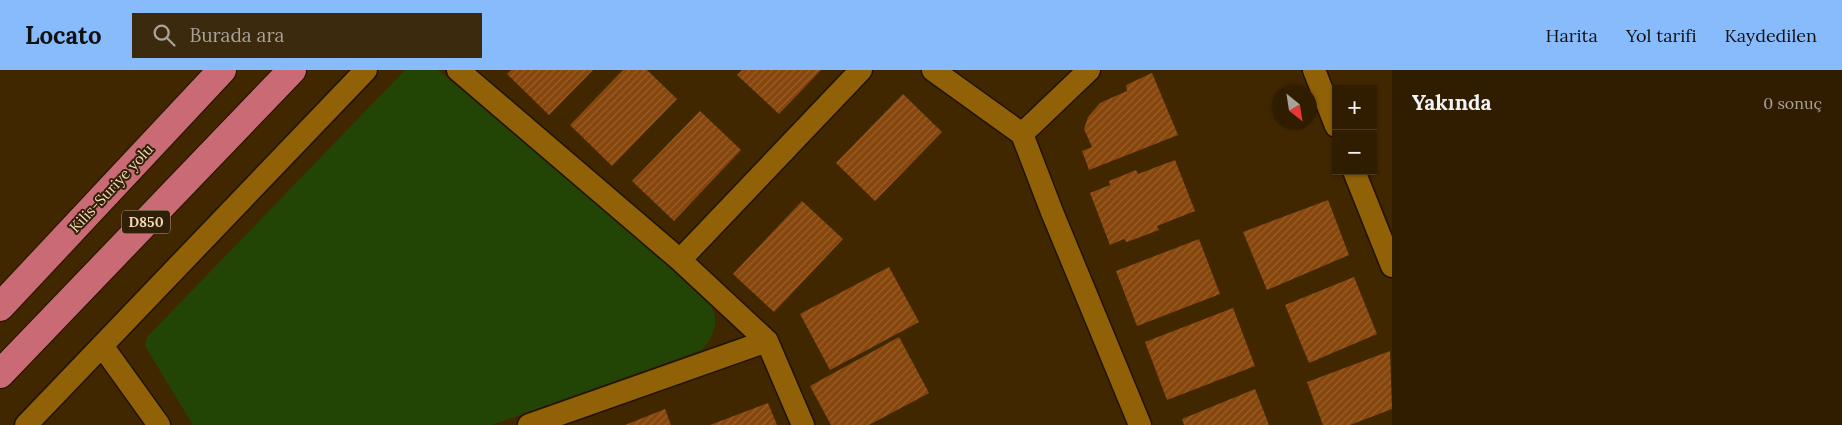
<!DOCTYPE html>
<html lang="tr">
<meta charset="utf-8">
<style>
:root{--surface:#301d00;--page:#3c2a0f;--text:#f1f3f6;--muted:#a8a299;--line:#4b3b22;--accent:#87bbfb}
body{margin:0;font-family:Lora,serif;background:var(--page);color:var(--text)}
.controls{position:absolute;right:15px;top:15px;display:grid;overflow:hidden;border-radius:0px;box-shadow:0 1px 4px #0004}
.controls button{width:45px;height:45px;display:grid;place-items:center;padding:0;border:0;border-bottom:1px solid var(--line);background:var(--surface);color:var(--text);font:25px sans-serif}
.compass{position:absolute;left:1272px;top:15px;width:45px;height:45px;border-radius:50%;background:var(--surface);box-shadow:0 1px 4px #0004;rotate:150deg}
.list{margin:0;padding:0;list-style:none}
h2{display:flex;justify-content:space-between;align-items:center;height:65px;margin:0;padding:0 20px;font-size:21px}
h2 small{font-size:16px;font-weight:400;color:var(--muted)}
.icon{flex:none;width:28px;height:28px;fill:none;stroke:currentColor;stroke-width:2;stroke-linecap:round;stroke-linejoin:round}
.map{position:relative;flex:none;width:1392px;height:355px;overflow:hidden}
header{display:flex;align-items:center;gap:30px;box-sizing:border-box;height:70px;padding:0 25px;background:var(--accent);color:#111}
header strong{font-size:24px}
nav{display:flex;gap:28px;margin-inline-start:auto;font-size:18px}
.search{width:350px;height:45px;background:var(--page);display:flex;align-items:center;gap:12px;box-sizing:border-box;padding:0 18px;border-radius:0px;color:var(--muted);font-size:19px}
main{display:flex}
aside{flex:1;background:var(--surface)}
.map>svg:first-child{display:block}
</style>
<header>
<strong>Locato</strong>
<div class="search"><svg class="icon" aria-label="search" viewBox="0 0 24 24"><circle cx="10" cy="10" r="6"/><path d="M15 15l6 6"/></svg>Burada ara</div>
<nav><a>Harita</a><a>Yol tarifi</a><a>Kaydedilen</a></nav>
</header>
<main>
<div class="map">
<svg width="1392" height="355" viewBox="0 0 1392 355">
<defs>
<pattern id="building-hatch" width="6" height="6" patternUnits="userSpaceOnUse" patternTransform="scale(1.25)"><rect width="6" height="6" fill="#87460c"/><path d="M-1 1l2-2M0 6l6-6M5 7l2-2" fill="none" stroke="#98602d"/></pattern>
</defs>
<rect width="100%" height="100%" fill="#402700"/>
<path fill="#224404" d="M405 0H438L703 224C720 245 719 259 702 280L492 355H193L145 276 147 267Z"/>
<path fill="url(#building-hatch)" d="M511 0H593L549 45 507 4Z
M623 0H647L677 29 612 96 570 55Z
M742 0H821L779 44 737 5Z
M1152 3 1178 65 1089 100 1082 81 1092 77 1084 59 1088 47 1100 33 1127 21 1126 15Z
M903 24 942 62 875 131 836 93Z
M700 41 741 80 674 151 632 111Z
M1175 90 1195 141 1157 156 1159 160 1127 172 1124 169 1110 175 1090 123 1110 115 1109 111 1136 100 1138 104Z
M1328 130 1349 185 1267 220 1243 162Z
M802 131 843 169 774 242 733 204Z
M1199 169 1220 224 1137 256 1116 201Z
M889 197 919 252 830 300 800 244Z
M1354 207 1377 264 1309 293 1285 235Z
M1233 238 1255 296 1167 330 1145 272Z
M899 267 929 323 869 355H831L810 316Z
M1390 281 1392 339 1350 355H1323L1307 312Z
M1255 319 1269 355H1184L1182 349Z
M768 333 777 355H710Z
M665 339 671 355H625Z"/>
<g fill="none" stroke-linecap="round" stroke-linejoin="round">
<defs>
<path id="minor" d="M458 0 680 190 767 271 803 355
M933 0 1022 64 1052 142 1140 355
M1314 0 1336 56
M1022 64 1089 0
M1354 101 1392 196
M680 190 861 0
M103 277 159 355
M26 355 366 0
M529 355 767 271"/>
<path id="highway" d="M0 237 222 0
M0 304 292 0"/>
</defs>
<use href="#minor" stroke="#211200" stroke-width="25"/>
<use href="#highway" stroke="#211200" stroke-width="30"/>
<use href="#minor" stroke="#906106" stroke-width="22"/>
<use href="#highway" stroke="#c96a74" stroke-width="28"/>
</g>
<g text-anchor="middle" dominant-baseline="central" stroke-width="4" stroke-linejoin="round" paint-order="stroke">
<rect fill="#302008" stroke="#b8a080" stroke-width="1" x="122" y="140.5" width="48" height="23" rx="4"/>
<g font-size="14" font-weight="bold" fill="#f2d7b4">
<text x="146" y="152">D850</text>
</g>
<g font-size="15" fill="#f2d7b4" stroke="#302008">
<text transform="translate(111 118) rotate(-47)">Kilis-Suriye yolu</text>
</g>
</g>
</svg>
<div class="controls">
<button>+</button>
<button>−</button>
</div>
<svg class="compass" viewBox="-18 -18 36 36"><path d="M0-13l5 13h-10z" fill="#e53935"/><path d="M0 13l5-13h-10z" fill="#a8a299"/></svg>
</div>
<aside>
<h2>Yakında<small>0 sonuç</small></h2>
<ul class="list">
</ul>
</aside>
</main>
